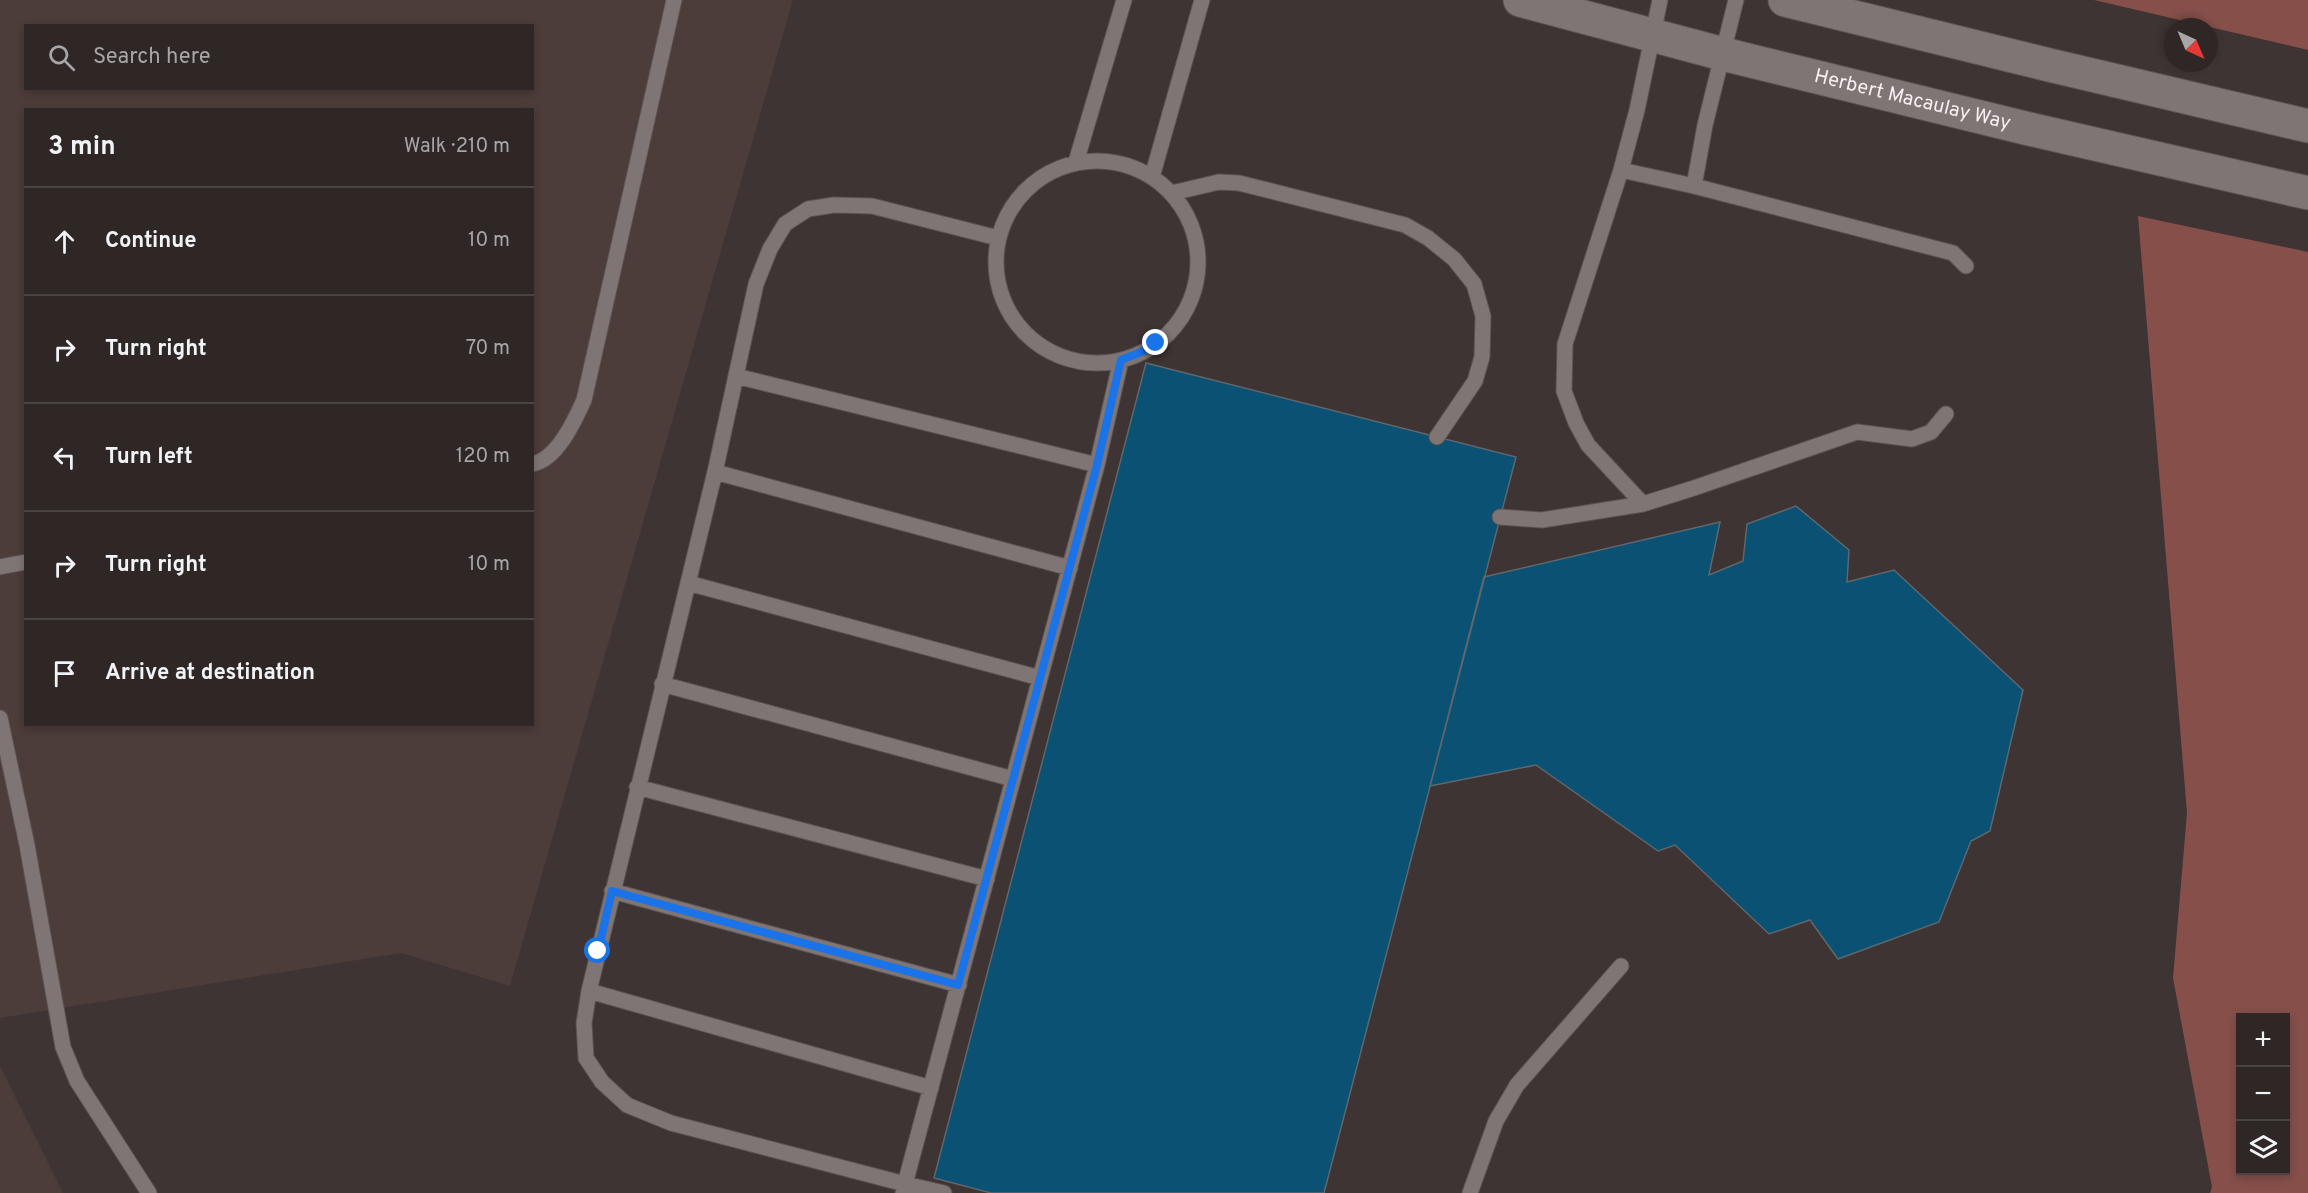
<!DOCTYPE html>
<meta charset="utf-8">
<style>
:root{--surface:#2e2726;--page:#362f2e;--text:#f1f3f6;--muted:#a7a5a7;--line:#494443}
body{margin:0;font-family:Overpass,sans-serif;background:var(--page);color:var(--text)}
.controls{position:absolute;right:18px;bottom:18px;display:grid;overflow:hidden;border-radius:0px;box-shadow:0 3px 9px #0003}
.controls button{width:54px;height:54px;display:grid;place-items:center;padding:0;border:0;border-bottom:2px solid var(--line);background:var(--surface);color:var(--text);font:30px sans-serif}
.compass{position:absolute;left:2164px;top:18px;width:54px;height:54px;border-radius:50%;background:var(--surface);box-shadow:0 3px 9px #0003;rotate:136deg}
.stop{position:absolute;width:18px;height:18px;margin:-14px;border:4px solid #1a73e8;border-radius:50%;background:#fff}
.stop.end{background:#1a73e8;border-color:#fff;box-shadow:0 2px 6px #0008}
.list{margin:0;padding:0;list-style:none}
h2{display:flex;justify-content:space-between;align-items:center;height:78px;margin:0;padding:0 24px;font-size:26px}
h2 small{font-size:20px;font-weight:400;color:var(--muted)}
.list li{display:grid;grid-template-columns:39px 1fr auto;gap:18px;align-items:center;box-sizing:border-box;height:108px;padding:0 24px;border-top:2px solid var(--line)}
.list b{display:block;font-size:22px;white-space:nowrap}
.list em{font-size:20px;font-style:normal;color:var(--muted)}
.icon{flex:none;width:33px;height:33px;fill:none;stroke:currentColor;stroke-width:2;stroke-linecap:round;stroke-linejoin:round}
.map{position:relative;flex:none;width:2308px;height:1193px;overflow:hidden}
.search{position:absolute;background:var(--surface);box-shadow:0 3px 9px #0003;left:24px;top:24px;width:510px;height:66px;display:flex;align-items:center;gap:15px;box-sizing:border-box;padding:0 21px;border-radius:0px;color:var(--muted);font-size:22px}
.panel{position:absolute;background:var(--surface);box-shadow:0 3px 9px #0003;left:24px;top:108px;width:510px;height:618px;border-radius:0px}
.map>svg:first-child{display:block}
</style>
<div class="map">
<svg width="2308" height="1193" viewBox="0 0 2308 1193">
<rect width="100%" height="100%" fill="#3d3433"/>
<path fill="#4c3c3a" fill-rule="evenodd" d="M0 0H793L510 986 401 953 0 1018ZM26 26H532V88H26ZM26 110H532V724H26Z
M0 1066 63 1193H0Z"/>
<path fill="#864f4a" fill-rule="evenodd" d="M2094 0H2308V50Z
M2138 216 2308 252V1193H2210L2212 1187 2173 978 2187 813ZM2240 1018H2286V1170H2240Z"/>
<path fill="#0a5174" stroke="#5f676c" stroke-width="1.5" d="M1146 363 1516 457 1324 1193H991L934 1178Z
M1796 506 1849 550 1847 582 1894 570 2023 690 1990 831 1971 841 1939 922 1838 959 1810 920 1769 934 1675 845 1658 851 1536 765 1430 786 1484 577 1720 522 1709 575 1743 561 1747 524Z"/>
<g fill="none" stroke-linecap="round" stroke-linejoin="round">
<defs>
<path id="service" d="M1660 0 1637 110 1621 170 1694 186
M1736 0 1705 125 1694 186 1953 253 1966 266
M996 262a101 101 0 1 1 202 0a101 101 0 1 1-202 0Z
M1076 162 1124 0
M1621 170 1565 344 1564 391 1576 423 1588 445 1643 504 1694 488 1857 432 1912 439 1931 432 1946 414
M1152 177 1202 0
M1172 193 1219 182 1239 183 1405 225 1428 238 1454 259 1474 284 1483 316 1482 357 1475 381 1437 437
M998 238 872 206 834 205 808 209 785 224 770 249 756 284 715 472 589 991 584 1023 586 1058 602 1082 627 1105 671 1123 905 1184 1097 465 1121 360
M736 376 1097 465
M532 464C557 460 575 420 584 400L674 0
M715 472 1070 568
M1500 517 1542 520 1643 504
M0 567 26 562
M688 583 1040 678
M662 684 1013 779
M0 718 27 845 63 1047 77 1081 149 1193
M637 787 987 879
M612 891 959 985
M589 991 931 1088
M903 1193 905 1184 944 1193
M1470 1193 1496 1121 1517 1085 1621 966"/>
<g id="secondary">
<path id="s1" d="M1520 0 1723 54 2025 128 2308 193"/>
<path d="M1785 0 2045 64 2308 126"/>
</g>
</defs>
<use href="#service" stroke="#5b5352" stroke-width="17"/>
<use href="#secondary" stroke="#5b5352" stroke-width="35"/>
<use href="#service" stroke="#7f7574" stroke-width="15"/>
<use href="#secondary" stroke="#7f7574" stroke-width="33"/>
</g>
<g fill="none" stroke-linecap="round" stroke-linejoin="round">
<path stroke="#1a73e8" stroke-width="8" d="M598 951 612 891 958 985 1097 465 1121 360 1146 350 1156 343"/>
</g>
<g text-anchor="middle" dominant-baseline="central" stroke-width="4.5" stroke-linejoin="round" paint-order="stroke">
<g font-size="20" fill="#f6f0f0" stroke="#3d3433">
<text stroke="none"><textPath href="#s1" startOffset="405">Herbert Macaulay Way</textPath></text>
</g>
</g>
</svg>
<div class="controls">
<button>+</button>
<button>−</button>
<button><svg class="icon" aria-label="layers" viewBox="0 0 24 24"><path d="M12 4l9 5-9 5-9-5zM3 14l9 5 9-5"/></svg></button>
</div>
<svg class="compass" viewBox="-18 -18 36 36"><path d="M0-13l5 13h-10z" fill="#e53935"/><path d="M0 13l5-13h-10z" fill="#a7a5a7"/></svg>
<div class="stop" style="left:598px;top:951px"></div>
<div class="stop end" style="left:1156px;top:343px"></div>
<div class="search"><svg class="icon" aria-label="search" viewBox="0 0 24 24"><circle cx="10" cy="10" r="6"/><path d="M15 15l6 6"/></svg>Search here</div>
<section class="panel">
<h2>3 min<small>Walk · 210 m</small></h2>
<ul class="list">
<li><svg class="icon" aria-label="ahead" viewBox="0 0 24 24"><path d="M12 20V5M6 11l6-6 6 6"/></svg><div><b>Continue</b></div><em>10 m</em></li>
<li><svg class="icon" aria-label="right" viewBox="0 0 24 24"><path d="M7 20v-9h11M14 6l5 5-5 5"/></svg><div><b>Turn right</b></div><em>70 m</em></li>
<li><svg class="icon" aria-label="left" viewBox="0 0 24 24"><path d="M17 20v-9H6M10 6l-5 5 5 5"/></svg><div><b>Turn left</b></div><em>120 m</em></li>
<li><svg class="icon" aria-label="right" viewBox="0 0 24 24"><path d="M7 20v-9h11M14 6l5 5-5 5"/></svg><div><b>Turn right</b></div><em>10 m</em></li>
<li><svg class="icon" aria-label="arrive" viewBox="0 0 24 24"><path d="M6 21V4h12l-3 4 3 4H6"/></svg><div><b>Arrive at destination</b></div></li>
</ul>
</section>
</div>
